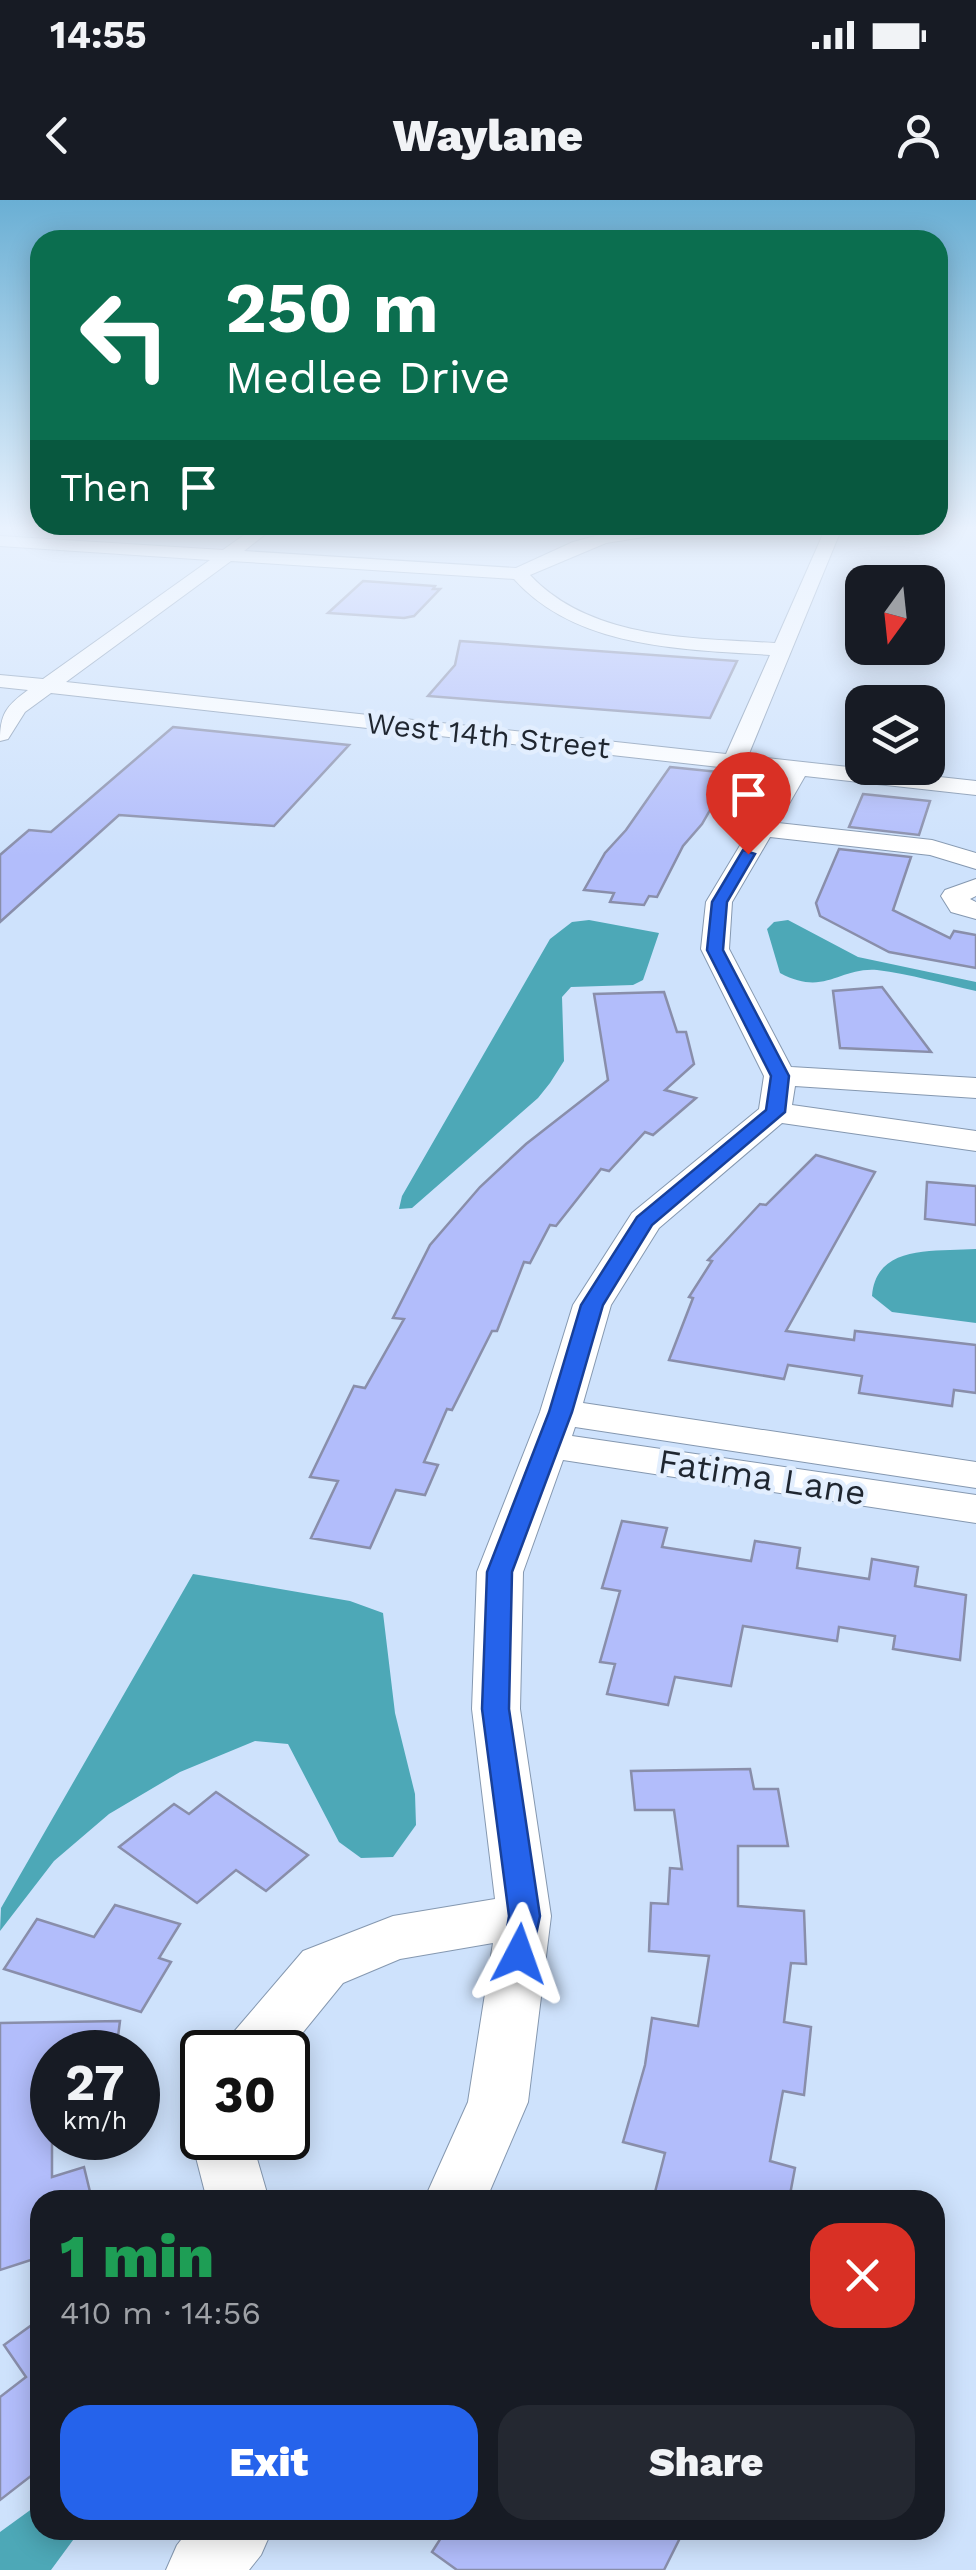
<!DOCTYPE html>
<meta charset="utf-8">
<style>
body{margin:0;font-family:"Work Sans",sans-serif;background:#242831;color:#f1f3f6;height:100vh;display:flex;flex-direction:column;font-size:38px;white-space:nowrap}
*{box-sizing:border-box;margin:0}
p{font-size:32px;color:#9ea1a6}
.icon{flex:none;width:55px;height:55px;fill:none;stroke:currentColor;stroke-width:2;stroke-linecap:round;stroke-linejoin:round}
.map{position:relative;flex:1;overflow:hidden}
.sheet{position:absolute;left:30px;top:1990px;width:915px;height:350px;display:flex;flex-direction:column;background:#171b24;border-radius:30px;box-shadow:0 5px 25px #0003}
.sheet>*{flex:none}
.banner{position:absolute;left:30px;top:30px;width:918px;height:305px;border-radius:30px;box-shadow:0 5px 25px #0003;background:#0b6e4f;color:#fff;overflow:hidden}
.needle{width:65px;rotate:195deg}
.fabs{position:absolute;left:845px;top:365px;display:grid;gap:20px}
.fabs a{display:grid;place-items:center;width:100px;height:100px;border-radius:20px;background:#171b24;box-shadow:0 5px 25px #0003;font-size:50px}
.speed{position:absolute;left:30px;top:1830px;display:flex;gap:20px;font-size:50px;font-weight:700;text-align:center}
.speed>*{display:grid;place-content:center;width:130px;height:130px;border-radius:50%;background:#171b24;box-shadow:0 5px 25px #0003;line-height:1}
.speed small{font-size:25px;font-weight:400}
.speed .limit{border:5px solid #111;border-radius:15px;background:#fff;color:#111}
.pin{position:absolute;display:grid;place-items:center;width:85px;height:85px;color:#fff;margin:-102px -42px;border-radius:50% 50% 50% 0;rotate:-45deg;box-shadow:0 0 10px #0007}
.pin .icon{rotate:45deg}
.me{position:absolute;width:110px;margin:-55px;rotate:4deg;stroke-linejoin:round;filter:drop-shadow(0 0 8px #0008)}
.turn{display:flex;align-items:center;gap:35px;height:210px;padding:0 30px;font-size:45px}
.turn .icon{width:130px;height:130px;stroke-width:2.5}
.turn b{display:block;font-size:70px;line-height:85px}
.then{display:flex;align-items:center;height:95px;padding:0 30px;background:#0003;gap:20px;font-size:38px}
.round{display:grid;place-items:center;flex:none;width:105px;height:105px;border-radius:30px;background:#242831}
.overview{display:flex;align-items:center;justify-content:space-between;height:170px;padding:0 30px}
h1{font-size:60px;font-weight:800;line-height:75px;color:#1e9e55}
.primary-button{display:flex;gap:20px;margin-top:auto;padding:20px 30px}
.primary-button a{flex:1;height:115px;border-radius:30px;background:#2563eb;color:#fff;font-size:40px;font-weight:800;line-height:115px;text-align:center}
.primary-button a+a{background:#242831;color:#f1f3f6}
.status{display:flex;justify-content:space-between;align-items:center;height:70px;padding:0 50px;background:#171b24;direction:ltr}
.status svg{height:28px;fill:currentColor}
header{display:flex;justify-content:space-between;align-items:center;height:130px;padding:0 30px;background:#171b24;font-size:45px;font-weight:800}
.map>svg:first-child{display:block}
</style>
<div class="status"><b>14:55</b><svg viewBox="0 0 49 12"><path d="M0 12V9h3v3zM5 12V6h3v6zM10 12V3h3v9zM15 12V0h3v12zM26 1h20v11H26zM47 4h2v5h-2z"/></svg></div>
<header><svg class="icon" aria-label="back" viewBox="0 0 24 24"><path d="M15 5l-7 7 7 7"/></svg>Waylane<svg class="icon" aria-label="person" viewBox="0 0 24 24"><circle cx="12" cy="8" r="4"/><path d="M4 21q1-7 8-7t8 7"/></svg></header>
<div class="map">
<svg width="976" height="2370" viewBox="0 0 976 2370">
<rect width="100%" height="100%" fill="#cee2fc"/>
<g fill="#4da8b7">
<polygon points="589,720 659,733 643,780 633,785 571,787 562,797 564,861 550,883 538,898 412,1008 399,1009 402,996 550,739 572,722"/>
<path d="M788,720L858,757L976,782V791C944,784 910,774 877,770C839,767 825,797 780,773L767,729L774,722Z"/>
<path d="M976,1049V1123L892,1112L872,1096C876,1043 936,1052 976,1049Z"/>
<polygon points="193,1374 350,1401 383,1413 395,1513 415,1594 416,1625 393,1657 361,1658 339,1642 288,1544 255,1541 180,1572 109,1614 54,1661 0,1731 1,1708"/>
<polygon points="40,2303 40,2330 79,2330 76,2336 51,2370 0,2370 0,2332"/>
</g>
<g fill="#b2bdfb" stroke="#898eaa" stroke-width="2.5">
<polygon points="363,381 435,386 433,389 440,389 414,416 404,418 328,413"/>
<polygon points="460,441 737,461 710,518 428,496 455,465"/>
<polygon points="173,527 349,545 274,626 119,615 0,722 0,655 29,630 51,632"/>
<polygon points="670,567 719,572 713,581 726,582 702,624 683,646 657,697 649,696 644,705 610,702 614,693 584,690 605,653 626,630"/>
<polygon points="863,594 930,601 919,635 849,627"/>
<polygon points="839,649 911,657 893,710 950,738 954,731 976,735 976,768 889,752 820,716 816,703"/>
<polygon points="882,787 931,852 840,848 833,791"/>
<polygon points="664,792 677,832 686,832 694,864 665,890 696,898 653,935 645,932 609,971 601,969 556,1026 550,1025 530,1063 524,1062 497,1131 492,1131 452,1210 447,1209 424,1262 438,1265 425,1295 396,1290 370,1348 311,1338 338,1281 310,1277 354,1186 365,1188 404,1119 393,1118 430,1045 480,987 526,944 608,880 594,794"/>
<polygon points="816,955 875,972 786,1131 854,1140 855,1131 976,1145 976,1193 954,1190 952,1206 859,1193 862,1176 788,1165 784,1179 669,1160 693,1098 689,1097 712,1061 708,1060 760,1004 766,1005"/>
<polygon points="927,982 976,986 976,1025 925,1019"/>
<polygon points="622,1321 667,1328 662,1347 751,1361 755,1341 800,1348 797,1368 869,1379 872,1359 918,1367 915,1386 966,1395 960,1460 893,1449 895,1436 839,1427 837,1441 743,1426 731,1486 675,1477 668,1505 607,1494 615,1464 600,1462 620,1391 602,1388"/>
<polygon points="750,1569 754,1589 778,1589 788,1646 738,1646 738,1706 804,1711 806,1764 791,1763 784,1822 811,1827 804,1895 783,1891 770,1961 795,1968 789,2000 653,2000 665,1953 623,1942 645,1865 652,1818 698,1826 709,1756 649,1751 651,1703 668,1704 670,1668 682,1669 674,1610 635,1610 631,1571"/>
<polygon points="216,1592 308,1655 266,1691 236,1670 197,1703 119,1647 174,1604 189,1614"/>
<polygon points="115,1705 180,1724 159,1758 171,1762 141,1812 4,1769 37,1719 94,1737"/>
<polygon points="120,1821 116,1852 52,1852 52,1977 84,1967 92,2000 40,2000 40,2057 0,2070 0,1823"/>
<polygon points="40,2119 40,2269 0,2300 0,2197 26,2177 4,2145"/>
<polygon points="446,2330 684,2330 664,2370 457,2370 432,2352"/>
</g>
<g fill="none" stroke-linecap="round" stroke-linejoin="round">
<defs>
<g id="minor">
<path d="M258,325H277L244,351L516,368L573,342L621,329L695,325L687,330L606,343L530,375C591,440 692,438 775,443L827,325H843L748,556L976,581V595L805,576L778,623L932,640L976,653V669L930,655L770,637L732,702L729,749L791,867L976,878V898L795,886L792,905L976,931V951L782,923L659,1028L611,1105L583,1203L976,1262V1288L575,1227L572,1236L976,1295V1323L563,1260L523,1372L520,1509L551,1716L528,1902L486,2000H424L468,1902L493,1743L400,1759L343,1783L287,1852H224L232,1834L303,1751L393,1716L495,1699L472,1509L477,1372L540,1212L573,1105L632,1013L759,909L764,876L701,749L706,702L783,574L51,493L25,512L8,539L0,541C0,514 6,506 28,490L0,487V475L43,479L210,360L0,346V336L223,350ZM231,361L514,379C577,449 682,449 770,455L726,554L66,482Z"/>
<polygon points="976,679 976,696 970,699 976,702 976,719 951,712 941,696 945,690"/>
<polygon points="202,1918 202,1938 251,1938 269,2000 207,2000 191,1938"/>
<polygon points="189,2330 272,2330 261,2355 249,2370 166,2370 177,2345"/>
</g>
</defs>
<use href="#minor" stroke="#8598b0" stroke-width="2"/>
<use href="#minor" fill="#fff" fill-rule="evenodd"/>
</g>
<linearGradient id="sky" x2="0" y2="1"><stop stop-color="#6aafd4"/><stop offset="0.5" stop-color="#e9f2fe"/><stop offset="1" stop-color="#e9f2fe" stop-opacity="0"/></linearGradient>
<rect width="976" height="656" fill="url(#sky)"/>
<polygon fill="#2563eb" stroke="#184099" stroke-width="2.5" points="743,650 755,654 727,702 723,750 789,876 785,912 652,1025 603,1105 572,1212 512,1372 509,1509 540,1716 530,1763 519,1766 508,1763 503,1754 509,1716 482,1509 487,1372 549,1212 581,1105 637,1017 766,910 771,876 707,750 712,702"/>
<g text-anchor="middle" dominant-baseline="central" stroke-width="9" stroke-linejoin="round" paint-order="stroke">
<g font-size="30" fill="#1f2630" stroke="#e2eefe">
<text transform="translate(488 535) rotate(6)">West 14th Street</text>
</g>
<g font-size="35" fill="#1f2630" stroke="#e2eefe">
<text transform="translate(762 1277) rotate(9)">Fatima Lane</text>
</g>
</g>
</svg>
<div class="fabs">
<a><svg class="needle" viewBox="-14 -14 28 28"><path d="M0-13l5 13h-10z" fill="#e53935"/><path d="M0 13l5-13h-10z" fill="#9ea1a6"/></svg></a>
<a><svg class="icon" aria-label="layers" viewBox="0 0 24 24"><path d="M12 4l9 5-9 5-9-5zM3 14l9 5 9-5"/></svg></a>
</div>
<div class="speed"><div>27<small>km/h</small></div><div class="limit">30</div></div>
<div class="pin" style="left:748px;top:654px;background:#d93025"><svg class="icon" aria-label="arrive" viewBox="0 0 24 24"><path d="M6 21V4h12l-3 4 3 4H6"/></svg></div>
<svg class="me" style="left:519px;top:1754px" viewBox="-20 -20 40 40"><path d="M0-17L14 15 0 8-14 15z" fill="#2563eb" stroke="#fff" stroke-width="4"/></svg>
<div class="banner">
<div class="turn"><svg class="icon" aria-label="left" viewBox="0 0 24 24"><path d="M17 20v-9H6M10 6l-5 5 5 5"/></svg><div><b>250 m</b>Medlee Drive</div></div>
<div class="then">Then<svg class="icon" aria-label="arrive" viewBox="0 0 24 24"><path d="M6 21V4h12l-3 4 3 4H6"/></svg></div>
</div>
<section class="sheet">
<div class="overview"><div><h1>1 min</h1><p>410 m · 14:56</p></div><a class="round" style="background:#d93025;color:#fff"><svg class="icon" aria-label="close" viewBox="0 0 24 24"><path d="M6 6l12 12M18 6L6 18"/></svg></a></div>
<div class="primary-button"><a>Exit</a><a>Share</a></div>
</section>
</div>
